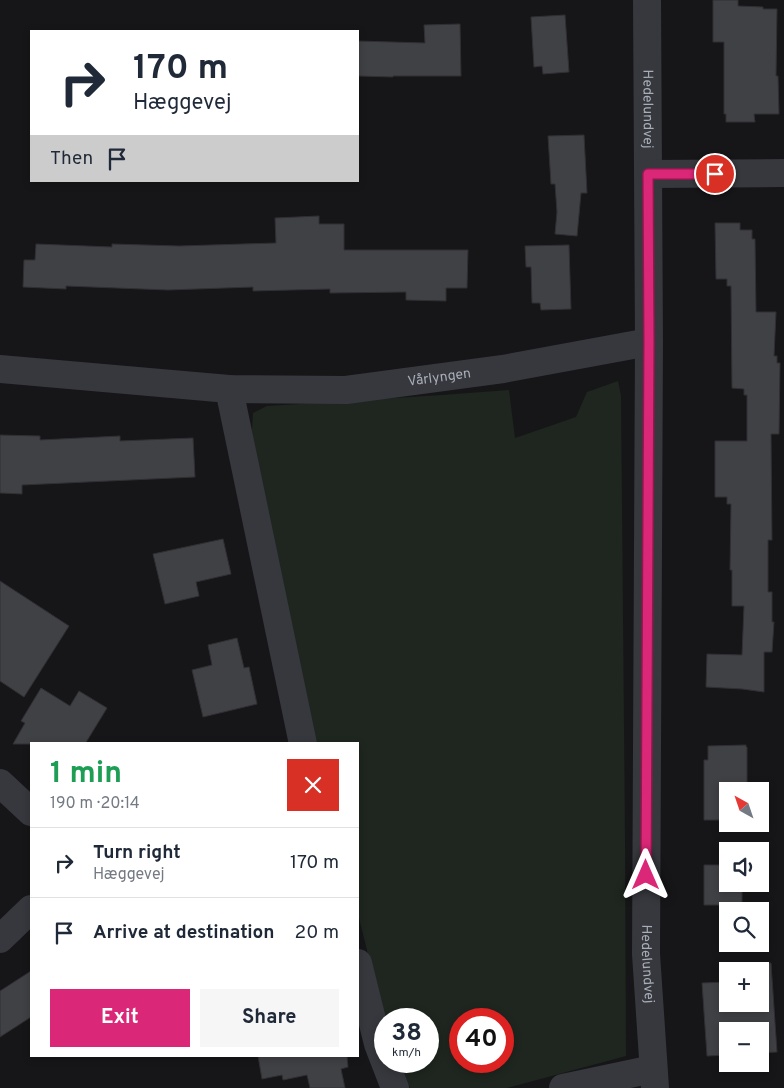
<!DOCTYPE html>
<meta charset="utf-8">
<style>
body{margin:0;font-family:Overpass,sans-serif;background:#f6f6f7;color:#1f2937;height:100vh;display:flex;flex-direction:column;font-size:19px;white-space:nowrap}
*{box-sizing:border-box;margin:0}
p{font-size:16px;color:#747a83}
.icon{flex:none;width:28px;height:28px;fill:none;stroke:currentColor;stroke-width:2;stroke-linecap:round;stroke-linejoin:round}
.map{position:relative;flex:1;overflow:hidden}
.panel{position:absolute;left:30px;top:742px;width:329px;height:315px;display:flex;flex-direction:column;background:#fff;border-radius:0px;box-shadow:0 2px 8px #0003}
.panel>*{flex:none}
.banner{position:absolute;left:30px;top:30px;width:329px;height:152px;border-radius:0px;box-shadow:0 2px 8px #0003;background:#fff;color:#1f2937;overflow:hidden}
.needle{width:32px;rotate:320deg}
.buttons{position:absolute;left:719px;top:782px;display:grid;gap:10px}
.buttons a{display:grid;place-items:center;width:50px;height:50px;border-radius:0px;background:#fff;box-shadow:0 2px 8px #0003;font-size:25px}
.speed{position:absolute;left:374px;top:1008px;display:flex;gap:10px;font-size:25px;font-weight:700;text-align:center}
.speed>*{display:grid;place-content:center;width:65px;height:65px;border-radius:50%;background:#fff;box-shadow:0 2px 8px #0003;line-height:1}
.speed small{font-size:12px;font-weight:400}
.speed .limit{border:8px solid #d22;background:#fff;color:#111}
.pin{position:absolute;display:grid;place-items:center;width:42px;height:42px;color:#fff;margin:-21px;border:2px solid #fff;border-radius:50%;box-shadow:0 1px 5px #0007}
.me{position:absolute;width:55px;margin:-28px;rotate:0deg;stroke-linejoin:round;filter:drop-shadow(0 0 4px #0008)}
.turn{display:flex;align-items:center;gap:18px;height:105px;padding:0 20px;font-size:22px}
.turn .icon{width:65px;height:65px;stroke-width:2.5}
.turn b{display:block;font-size:35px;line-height:42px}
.then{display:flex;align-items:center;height:48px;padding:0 20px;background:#0003;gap:10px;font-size:19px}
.round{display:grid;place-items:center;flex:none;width:52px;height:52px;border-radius:0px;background:#f6f6f7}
.summary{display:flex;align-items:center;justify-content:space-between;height:85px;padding:0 20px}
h1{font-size:30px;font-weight:700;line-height:38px;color:#1e9e55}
.action{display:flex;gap:10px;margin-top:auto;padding:10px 20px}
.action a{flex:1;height:58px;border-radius:0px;background:#db2777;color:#fff;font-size:20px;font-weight:700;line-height:58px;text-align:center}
.action a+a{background:#f6f6f7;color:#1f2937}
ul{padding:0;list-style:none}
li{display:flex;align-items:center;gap:15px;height:70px;padding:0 20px;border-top:1px solid #e0e1e3}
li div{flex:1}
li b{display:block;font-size:19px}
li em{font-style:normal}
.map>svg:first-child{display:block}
</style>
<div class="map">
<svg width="784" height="1088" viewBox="0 0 784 1088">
<rect width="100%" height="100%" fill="#161618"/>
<path fill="#1e261f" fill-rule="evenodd" d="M618,381L621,396L625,837L626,1056L507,1088H410L399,1061H428V1019H385V1023L358,914V744H315L253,440L252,429L253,413L267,406L442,395L509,390L515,438L576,417L587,392ZM460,1019H502V1061H460Z"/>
<g fill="#404145" stroke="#303034">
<polygon points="713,0 738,0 738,6 763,7 763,9 777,9 776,76 778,76 779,114 754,114 755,122 726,122 726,114 724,114 724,42 713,42"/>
<polygon points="565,15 569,72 543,74 542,66 534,67 531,17"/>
<polygon points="460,24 461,76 393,76 393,77 358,76 358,41 425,43 424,25"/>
<polygon points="584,135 587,193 581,193 577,236 555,234 557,212 555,184 551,184 548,136"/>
<polygon points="319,216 319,224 344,224 344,250 468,250 467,288 446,288 446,301 406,300 406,292 330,293 330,289 253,291 253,287 168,290 66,286 66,289 23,287 24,260 35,260 36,244 112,247 112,244 179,246 276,243 275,218"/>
<polygon points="715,223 740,223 740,230 752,230 752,239 755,239 756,312 776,312 774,356 777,356 777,363 780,363 779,434 771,434 772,540 768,540 768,592 772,592 772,622 774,622 772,652 764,652 764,692 742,689 706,687 707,654 742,655 744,606 732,606 732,570 730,570 731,504 727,504 727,497 715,497 715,441 747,441 747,395 744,395 744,389 732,388 731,286 727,286 727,279 716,279"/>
<polygon points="569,245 571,309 541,310 540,303 532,303 531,267 526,267 525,246"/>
<polygon points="0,435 40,436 40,440 120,436 120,441 193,438 195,477 22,485 22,494 0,493"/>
<polygon points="223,539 231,574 196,582 199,596 165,604 153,554"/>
<polygon points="0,581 69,626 24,697 0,681"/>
<polygon points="237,638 244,668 249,667 257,704 203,717 192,670 212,665 208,645"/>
<polygon points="41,688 70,706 79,691 107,708 85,744 13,744 25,723 21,721"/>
<polygon points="746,745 746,747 747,747 747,791 728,791 728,820 704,820 704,760 708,760 708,746"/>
<polygon points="704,865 728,865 728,884 742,884 742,905 704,905"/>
<polygon points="771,963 777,1052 760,1053 760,1031 728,1031 728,1055 707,1056 702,983 728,982 728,1004 760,1004 760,971 738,971 738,964"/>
<polygon points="31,971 31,1017 0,1037 0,991"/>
<polygon points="258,1056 347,1056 348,1067 341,1069 345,1088 310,1088 307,1075 283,1080 282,1075 262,1079"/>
</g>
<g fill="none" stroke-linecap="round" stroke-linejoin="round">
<g stroke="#37383d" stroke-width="28">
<path id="s1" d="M647,0L649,342L646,954L655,1088"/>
<polyline points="648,174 784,173"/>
<path id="s2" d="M0,369L229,389L346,390L503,369L649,342"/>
<polyline points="229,389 303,744"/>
<polyline points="0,783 31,812"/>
<polyline points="0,939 31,909"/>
<polyline points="358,963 378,1044 395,1088"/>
<polyline points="563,1088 653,1069"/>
</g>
</g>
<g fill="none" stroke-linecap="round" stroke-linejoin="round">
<defs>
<polyline id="route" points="646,875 649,342 648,174 715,174"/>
</defs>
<use href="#route" stroke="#8e194d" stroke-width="12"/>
<use href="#route" stroke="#db2777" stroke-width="9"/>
</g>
<g text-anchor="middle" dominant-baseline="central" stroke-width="5" stroke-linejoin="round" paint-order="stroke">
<g font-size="14" fill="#a8adb8" stroke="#111113">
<text stroke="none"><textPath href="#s1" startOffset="109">Hedelundvej</textPath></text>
<text stroke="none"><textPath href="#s2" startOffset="441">Vårlyngen</textPath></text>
<text stroke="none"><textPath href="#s1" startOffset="964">Hedelundvej</textPath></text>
</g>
</g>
</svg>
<div class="buttons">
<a><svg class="needle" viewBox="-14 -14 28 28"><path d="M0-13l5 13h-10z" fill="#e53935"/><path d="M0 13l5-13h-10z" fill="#747a83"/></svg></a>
<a><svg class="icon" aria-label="sound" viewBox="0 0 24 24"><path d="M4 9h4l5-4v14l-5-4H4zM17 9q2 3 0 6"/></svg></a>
<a><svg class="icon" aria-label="search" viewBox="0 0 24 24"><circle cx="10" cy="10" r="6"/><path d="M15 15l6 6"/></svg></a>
<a>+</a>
<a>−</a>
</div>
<div class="speed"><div>38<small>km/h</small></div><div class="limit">40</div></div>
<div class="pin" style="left:715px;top:174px;background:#d93025"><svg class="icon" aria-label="arrive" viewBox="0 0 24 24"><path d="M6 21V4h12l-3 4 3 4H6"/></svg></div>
<svg class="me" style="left:646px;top:875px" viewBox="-20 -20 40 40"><path d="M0-17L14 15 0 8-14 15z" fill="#db2777" stroke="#fff" stroke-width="4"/></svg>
<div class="banner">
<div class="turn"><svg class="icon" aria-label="right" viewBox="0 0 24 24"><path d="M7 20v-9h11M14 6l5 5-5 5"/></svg><div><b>170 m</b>Hæggevej</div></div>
<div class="then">Then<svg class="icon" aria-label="arrive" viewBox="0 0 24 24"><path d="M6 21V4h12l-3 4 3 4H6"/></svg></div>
</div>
<section class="panel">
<div class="summary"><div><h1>1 min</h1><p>190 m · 20:14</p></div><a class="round" style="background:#d93025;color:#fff"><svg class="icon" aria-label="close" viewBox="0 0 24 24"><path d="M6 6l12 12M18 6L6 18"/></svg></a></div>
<ul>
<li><svg class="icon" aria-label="right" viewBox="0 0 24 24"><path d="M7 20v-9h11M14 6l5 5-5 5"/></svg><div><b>Turn right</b><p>Hæggevej</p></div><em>170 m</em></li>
<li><svg class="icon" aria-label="arrive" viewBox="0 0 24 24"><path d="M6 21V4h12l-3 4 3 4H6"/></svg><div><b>Arrive at destination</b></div><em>20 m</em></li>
</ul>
<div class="action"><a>Exit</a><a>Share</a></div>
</section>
</div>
